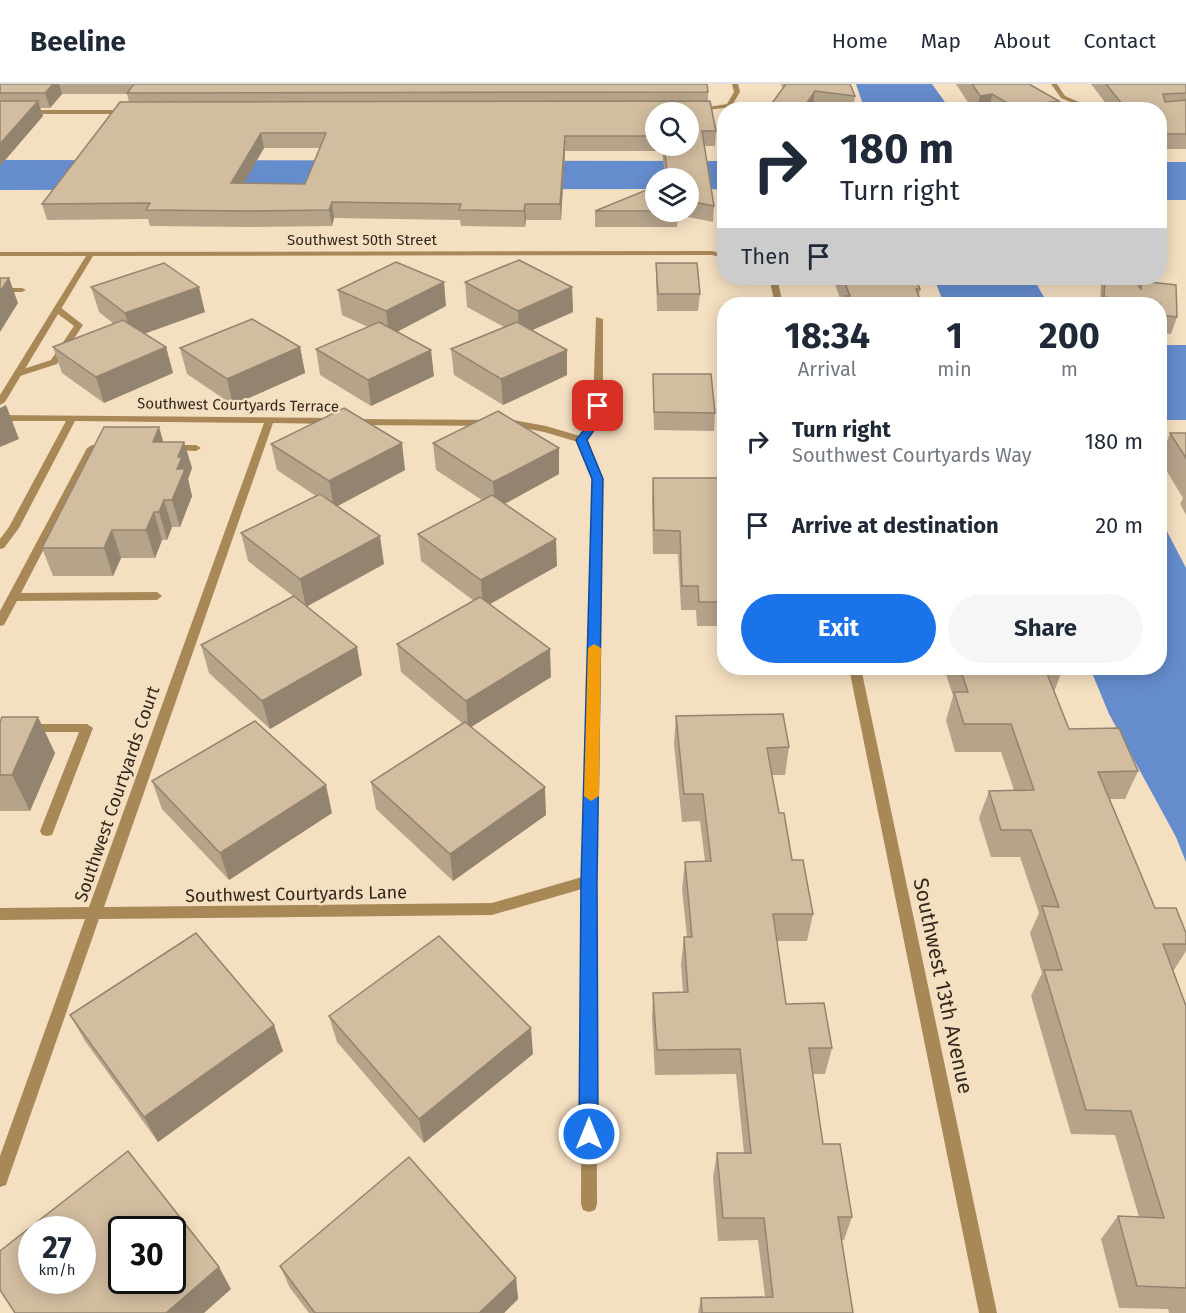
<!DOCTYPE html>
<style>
body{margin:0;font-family:"Fira Sans",sans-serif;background:#f6f6f7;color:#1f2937;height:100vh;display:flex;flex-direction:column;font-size:22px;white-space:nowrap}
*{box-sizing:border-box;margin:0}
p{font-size:20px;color:#747a83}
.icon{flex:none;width:33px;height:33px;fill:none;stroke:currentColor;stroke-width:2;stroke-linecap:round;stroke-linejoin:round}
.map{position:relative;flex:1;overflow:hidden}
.side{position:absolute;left:717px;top:213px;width:450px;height:378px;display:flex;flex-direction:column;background:#fff;border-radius:24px;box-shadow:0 3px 15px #0003}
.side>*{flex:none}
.banner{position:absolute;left:717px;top:18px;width:450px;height:183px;border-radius:24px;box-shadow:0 3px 15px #0003;background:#fff;color:#1f2937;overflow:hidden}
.tools{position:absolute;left:645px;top:18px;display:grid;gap:12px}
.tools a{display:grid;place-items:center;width:54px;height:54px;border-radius:50%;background:#fff;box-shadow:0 3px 15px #0003;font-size:30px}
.speed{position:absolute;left:18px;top:1132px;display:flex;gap:12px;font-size:30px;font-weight:700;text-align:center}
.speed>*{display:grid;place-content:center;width:78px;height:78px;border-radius:50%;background:#fff;box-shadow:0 3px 15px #0003;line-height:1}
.speed small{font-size:15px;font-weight:400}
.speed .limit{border:3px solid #111;border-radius:9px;background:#fff;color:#111}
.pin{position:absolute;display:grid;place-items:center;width:51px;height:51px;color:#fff;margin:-26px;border-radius:12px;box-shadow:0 3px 9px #0006}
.me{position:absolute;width:66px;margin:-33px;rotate:0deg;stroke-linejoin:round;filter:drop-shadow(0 0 4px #0008)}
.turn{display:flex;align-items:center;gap:21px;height:126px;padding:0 24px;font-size:27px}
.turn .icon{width:78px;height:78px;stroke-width:2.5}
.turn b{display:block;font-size:42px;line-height:51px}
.then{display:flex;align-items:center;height:57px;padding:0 24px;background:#0003;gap:12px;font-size:22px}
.eta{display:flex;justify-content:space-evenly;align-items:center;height:102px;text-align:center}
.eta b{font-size:36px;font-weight:700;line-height:42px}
.primary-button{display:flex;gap:12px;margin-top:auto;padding:12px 24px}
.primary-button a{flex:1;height:69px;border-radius:36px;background:#1a73e8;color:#fff;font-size:24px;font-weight:700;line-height:69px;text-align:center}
.primary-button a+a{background:#f6f6f7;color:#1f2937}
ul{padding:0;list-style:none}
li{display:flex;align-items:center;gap:18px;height:84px;padding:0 24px}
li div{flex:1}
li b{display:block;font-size:22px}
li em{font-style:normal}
header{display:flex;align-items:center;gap:36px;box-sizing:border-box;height:84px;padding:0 30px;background:#fff;border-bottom:2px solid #e0e1e3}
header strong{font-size:28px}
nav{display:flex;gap:33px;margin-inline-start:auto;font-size:21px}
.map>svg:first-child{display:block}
</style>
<header>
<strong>Beeline</strong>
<nav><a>Home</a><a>Map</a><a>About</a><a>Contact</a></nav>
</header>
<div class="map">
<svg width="1186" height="1229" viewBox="0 0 1186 1229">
<rect width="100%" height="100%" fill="#f5dfc1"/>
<g fill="#658ccd">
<polygon points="856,0 932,0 950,25 861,25 863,21"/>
<polygon points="0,76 724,77 724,106 710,105 688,94 656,94 655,105 0,106"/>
<rect x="1160" y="78" width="26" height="38"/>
<polygon points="934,194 1033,194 1048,220 944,220"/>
<rect x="1160" y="261" width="26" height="75"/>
<polygon points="1160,434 1186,484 1186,778 1176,753 1109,630 1090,584 1160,584"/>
</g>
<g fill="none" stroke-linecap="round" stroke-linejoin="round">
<polygon fill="#a98858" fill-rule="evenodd" points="54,223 60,223 83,241 57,280 20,292 14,292 14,288 51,276 74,242 54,227"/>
<g fill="#a98858" fill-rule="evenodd">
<polygon points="732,0 738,0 740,8 731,23 693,28 695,25 727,20 734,8"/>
<polygon points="1051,0 1057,0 1065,12 1098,26 1088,26 1061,14"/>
<polygon points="0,26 129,26 132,28 129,30 0,30"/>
<polygon points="712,167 724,170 724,174 712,171 93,172 5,318 0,321 0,311 86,172 0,172 0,168"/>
<polygon points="769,194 777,194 783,220 775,220"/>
<polygon points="0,204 22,204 26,206 22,208 0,208"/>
<polygon points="596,233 603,235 603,322 600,338 587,356 603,395 596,797 597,1120 595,1126 589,1128 583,1126 581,1120 582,805 492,831 99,835 8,1095 6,1101 0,1103 0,1072 85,835 0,836 0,824 89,823 264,339 75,337 19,444 4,464 0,465 0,455 9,443 66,337 0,337 0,331 334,334 339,337 334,340 273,339 104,823 492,819 582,793 593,395 578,358 544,348 513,342 351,341 346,338 351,335 513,336 546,342 580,352 590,338 593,322"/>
<polygon points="92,361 110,361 115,364 110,367 95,367 21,509 157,508 162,512 157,516 17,517 4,541 0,542 0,527 87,364"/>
<polygon points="172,361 196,361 201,364 196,367 169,366 169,362"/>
<polygon points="849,584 861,584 997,1229 979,1229"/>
<polygon points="0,640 87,640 93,644 52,751 47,752 42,751 40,747 79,648 0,648"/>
</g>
</g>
<g fill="#b5a38a" fill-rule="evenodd">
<path d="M0,0H707L708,8V17L716,47L715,62H704L714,122L713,138L678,131L677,143H595V127L688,128V94H665L662,67H565L561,136H526L525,143L461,142L460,136L334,134L332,142L250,143L150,142L148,135L47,136L42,120L129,18L127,10H62L50,24H40L43,32L0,82ZM656,28L688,62H656ZM264,64H320L305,100L243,99Z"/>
<polygon points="781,0 850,0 855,12 853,26 813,21 783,5"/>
<polygon points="956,0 1029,0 1056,26 973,26"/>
<polygon points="1091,0 1186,0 1186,65 1160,65 1160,26 1111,26"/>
<polygon points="656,179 700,210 698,227 657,227 656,195"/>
<polygon points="833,194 915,194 920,205 919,211 922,220 842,220"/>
<polygon points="1059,194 1133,194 1140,202 1142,197 1177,233 1171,250 1160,249 1160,220 1100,220 1101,200 1063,200"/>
<polygon points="465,198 572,203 573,228 532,246 567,266 567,291 503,321 454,291 451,265 504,243 467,223"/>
<polygon points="91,203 205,228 144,250 166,263 173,289 104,319 62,289 53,263 114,240 99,228"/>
<polygon points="338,206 446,222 397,248 434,292 371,322 320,291 316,265 368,243 342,231"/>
<polygon points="300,263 305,289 233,321 187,290 180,264"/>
<polygon points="653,290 715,329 714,347 654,346 653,307"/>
<polygon points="1170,349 1186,349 1186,431 1180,420 1183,414 1160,376"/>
<polygon points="164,358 184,358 192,384 188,395 192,412 180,443 172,443 167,456 162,456 155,474 121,474 113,492 53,492 42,464"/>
<polygon points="433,359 559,364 559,390 505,420 557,482 490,520 551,593 471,643 546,731 453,797 376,725 371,698 462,639 401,588 397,560 474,517 421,477 418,450 482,416 436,386"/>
<polygon points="271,360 405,386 337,422 384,480 307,522 362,591 270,645 209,589 201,561 293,512 248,477 241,449 316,412 277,386"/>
<polygon points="653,394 724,394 724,542 697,542 696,526 681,526 678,470 653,470 652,417"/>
<polygon points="944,584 1060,584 1062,587 1054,608 1069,645 1138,687 1125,715 1110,715 1155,824 1186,849 1186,867 1174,886 1173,886 1186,922 1186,1229 1169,1229 1168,1225 1119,1224 1101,1155 1118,1132 1139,1133 1115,1051 1071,1050 1031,912 1042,889 1030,849 1039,829 1020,773 991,773 979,734 989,707 1014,706 1001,668 955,668 946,636 953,612"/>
<polygon points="676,632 789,663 785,691 772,691 779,729 792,776 813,830 807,857 777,857 786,920 832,964 825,990 812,990 823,1060 852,1133 844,1156 841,1156 853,1229 698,1229 701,1214 765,1213 758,1156 718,1157 713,1093 717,1069 744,1069 736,990 655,991 652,935 653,909 683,908 681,880 684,853 687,853 682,805 685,778 705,777 700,737 682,738 674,660"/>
<polygon points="0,638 55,669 30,727 0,727"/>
<polygon points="152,697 332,729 229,796 162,725"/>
<polygon points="70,931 283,967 158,1058 85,957"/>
<polygon points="329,932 533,970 424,1059 337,958"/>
<polygon points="280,1182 516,1194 518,1215 504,1229 309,1229 290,1204"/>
</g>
<g fill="#938470">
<polygon points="53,0 59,0 62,10 50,24 45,9"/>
<polygon points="815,7 813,21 810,26 802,26"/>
<polygon points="992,10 989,26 977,26 980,12"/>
<polygon points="38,17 43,32 0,82 0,60"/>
<polygon points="1059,17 1056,26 1014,26 1014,23"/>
<polygon points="261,49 264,64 235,115 231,99"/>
<polygon points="565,52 565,67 561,136 560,120"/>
<polygon points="332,118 334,134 332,142 329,126"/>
<polygon points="525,120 526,136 525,143 524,127"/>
<polygon points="9,194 18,219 0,248 0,208"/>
<polygon points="444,198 446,222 389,252 386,227"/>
<polygon points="199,203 205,228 132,254 125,229"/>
<polygon points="572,203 573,228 519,252 518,227"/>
<polygon points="166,263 173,289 104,319 96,293"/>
<polygon points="300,263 305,289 233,321 227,295"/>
<polygon points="431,266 434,292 371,322 368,296"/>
<polygon points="567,266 567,291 503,321 501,295"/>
<polygon points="6,321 19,355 0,363 0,324"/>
<polygon points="159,343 167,370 153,358"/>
<polygon points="184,358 192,384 188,395 192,412 180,443 172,416 178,373"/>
<polygon points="402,359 405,386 334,424 329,397"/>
<polygon points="559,364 559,390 495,425 493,398"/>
<polygon points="164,416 172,443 167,456 159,428"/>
<polygon points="154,428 162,456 155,474 146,446"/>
<polygon points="112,446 121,474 113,492 104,464"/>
<polygon points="380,452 384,480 306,523 300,495"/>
<polygon points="556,455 557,482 483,524 481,496"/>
<polygon points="357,563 362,591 270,645 262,617"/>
<polygon points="550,565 551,593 468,645 466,617"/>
<polygon points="38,633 55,669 30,727 12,691"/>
<polygon points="326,701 332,729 229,796 220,769"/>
<polygon points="545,703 546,731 453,797 450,770"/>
<polygon points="274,941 283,967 158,1058 144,1033"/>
<polygon points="531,944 533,970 424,1059 419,1035"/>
<polygon points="219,1183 231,1205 204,1229 166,1229"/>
<polygon points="516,1194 518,1215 504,1229 479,1229"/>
</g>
<g fill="#d2bda0" stroke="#938470" stroke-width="1.5" fill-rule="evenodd">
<polygon points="0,0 53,0 45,9 0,9"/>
<polygon points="134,0 707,0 708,8 127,9"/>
<polygon points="786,0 850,0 855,12 815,7 802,26 767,26"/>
<polygon points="972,0 1029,0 1059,17 1014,23 992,10 980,12"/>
<polygon points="1106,0 1186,0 1186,9 1163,10 1165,18 1186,16 1186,50 1160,50 1160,26 1127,26"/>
<polygon points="0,17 38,17 0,60"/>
<path d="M710,17L716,47H702L714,122L688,117V94H668L664,62H688V28H656V52H565L560,120H525L524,127L459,126L461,120L332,118L329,126L247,127L146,126L150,119L42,120L120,18ZM261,49H326L305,100L231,99Z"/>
<polygon points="656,102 656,127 595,127"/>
<polygon points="519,176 572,203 518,227 465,198"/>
<polygon points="396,178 444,198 386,227 338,206"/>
<polygon points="164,179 199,203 125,229 91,203"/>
<polygon points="656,179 697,179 700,210 658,210"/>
<polygon points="0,194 9,194 0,208"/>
<polygon points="843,194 915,194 920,205 916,205 922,220 848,220 846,212 850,212"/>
<polygon points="1105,194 1133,194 1141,205 1142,197 1176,201 1177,233 1160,231 1160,220 1141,220 1141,218 1104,213"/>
<polygon points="252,235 300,263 227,295 180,264"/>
<polygon points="123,236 166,263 96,293 53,263"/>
<polygon points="379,238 431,266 368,296 316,265"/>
<polygon points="517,238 567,266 501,295 451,265"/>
<polygon points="653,290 711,290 715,329 654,328"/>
<polygon points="344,324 402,359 329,397 271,360"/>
<polygon points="498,327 559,364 493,398 433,359"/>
<polygon points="104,343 159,343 153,358 184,358 178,373 182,373 177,385 185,385 172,416 164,416 159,428 154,428 146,446 112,446 104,464 42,464"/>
<polygon points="1170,349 1186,349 1186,374"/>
<polygon points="653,394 724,394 724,518 699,518 698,502 682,502 680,447 654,446"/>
<polygon points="320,410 380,452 300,495 241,449"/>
<polygon points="492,411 556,455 481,496 418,450"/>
<polygon points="294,512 357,563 262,617 201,561"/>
<polygon points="480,513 550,565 466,617 397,560"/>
<polygon points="960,584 1060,584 1062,587 1046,587 1069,645 1119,644 1138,687 1098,688 1155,824 1176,824 1186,849 1186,860 1163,860 1186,922 1186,1204 1137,1202 1118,1132 1164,1134 1131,1027 1086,1026 1044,886 1062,886 1042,822 1059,823 1031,746 1001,746 989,707 1034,706 1011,640 964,640 954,608 968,608"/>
<polygon points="783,630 789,663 767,664 779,729 784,729 792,776 803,776 813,830 773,830 786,920 824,919 832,964 809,964 823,1060 840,1060 852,1133 838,1133 853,1229 702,1229 701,1214 773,1213 764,1134 723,1134 717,1069 751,1069 740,965 657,966 653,909 688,908 684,853 692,853 685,778 711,777 703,710 684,710 676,632"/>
<polygon points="2,633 38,633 12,691 0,691 0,638"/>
<polygon points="255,637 326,701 220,769 152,697"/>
<polygon points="465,638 545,703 450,770 371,698"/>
<polygon points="196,849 274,941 144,1033 70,931"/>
<polygon points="439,852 531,944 419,1035 329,932"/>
<path d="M128,1067L219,1183L166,1229H15L0,1206V1167ZM32,1146H82V1197H32ZM122,1146H172V1197H122Z"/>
<polygon points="409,1073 516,1194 479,1229 315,1229 280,1182"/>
</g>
<polygon fill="#1a73e8" stroke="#114b97" stroke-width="1.5" points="598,319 603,322 600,338 587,356 603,395 597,797 598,1050 595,1057 589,1059 582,1057 579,1050 581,797 592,395 576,356 590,338 592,322"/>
<polygon fill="#f59e0b" points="594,560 601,564 599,712 591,717 584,712 588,564"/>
<g text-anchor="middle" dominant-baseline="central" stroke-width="4.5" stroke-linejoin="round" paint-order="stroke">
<g font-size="15" fill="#32291e" stroke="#f5dfc1">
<text x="362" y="156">Southwest 50th Street</text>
<text transform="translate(238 321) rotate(1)">Southwest Courtyards Terrace</text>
</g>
<g font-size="18" fill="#32291e" stroke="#f5dfc1">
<text transform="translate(117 710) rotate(-71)">Southwest Courtyards Court</text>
<text transform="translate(296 810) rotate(-1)">Southwest Courtyards Lane</text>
</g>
<g font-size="21" fill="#32291e" stroke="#f5dfc1">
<text transform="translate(943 902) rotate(78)">Southwest 13th Avenue</text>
</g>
</g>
</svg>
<div class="tools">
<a><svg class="icon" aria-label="search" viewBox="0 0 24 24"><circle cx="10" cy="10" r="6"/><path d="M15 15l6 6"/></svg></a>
<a><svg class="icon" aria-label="layers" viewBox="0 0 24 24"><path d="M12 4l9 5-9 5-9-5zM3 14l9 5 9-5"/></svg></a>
</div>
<div class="speed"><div>27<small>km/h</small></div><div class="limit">30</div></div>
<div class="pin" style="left:598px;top:322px;background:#d93025"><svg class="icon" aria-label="arrive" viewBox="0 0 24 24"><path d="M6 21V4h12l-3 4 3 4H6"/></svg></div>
<svg class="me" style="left:589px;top:1050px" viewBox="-20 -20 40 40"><circle r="17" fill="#1a73e8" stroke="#fff" stroke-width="3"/><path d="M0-11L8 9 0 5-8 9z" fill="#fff"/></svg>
<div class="banner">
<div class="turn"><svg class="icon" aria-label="right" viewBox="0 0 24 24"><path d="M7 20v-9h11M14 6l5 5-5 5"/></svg><div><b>180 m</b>Turn right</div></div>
<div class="then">Then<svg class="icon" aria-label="arrive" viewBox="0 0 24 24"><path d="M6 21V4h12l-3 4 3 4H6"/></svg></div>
</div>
<section class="side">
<div class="eta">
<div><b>18:34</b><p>Arrival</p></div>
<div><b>1</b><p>min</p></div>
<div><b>200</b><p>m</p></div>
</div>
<ul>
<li><svg class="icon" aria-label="right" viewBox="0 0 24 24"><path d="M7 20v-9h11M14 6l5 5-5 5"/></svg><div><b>Turn right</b><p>Southwest Courtyards Way</p></div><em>180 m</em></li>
<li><svg class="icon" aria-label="arrive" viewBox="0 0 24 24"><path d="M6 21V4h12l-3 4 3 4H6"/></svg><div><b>Arrive at destination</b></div><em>20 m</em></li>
</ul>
<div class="primary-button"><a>Exit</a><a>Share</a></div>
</section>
</div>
